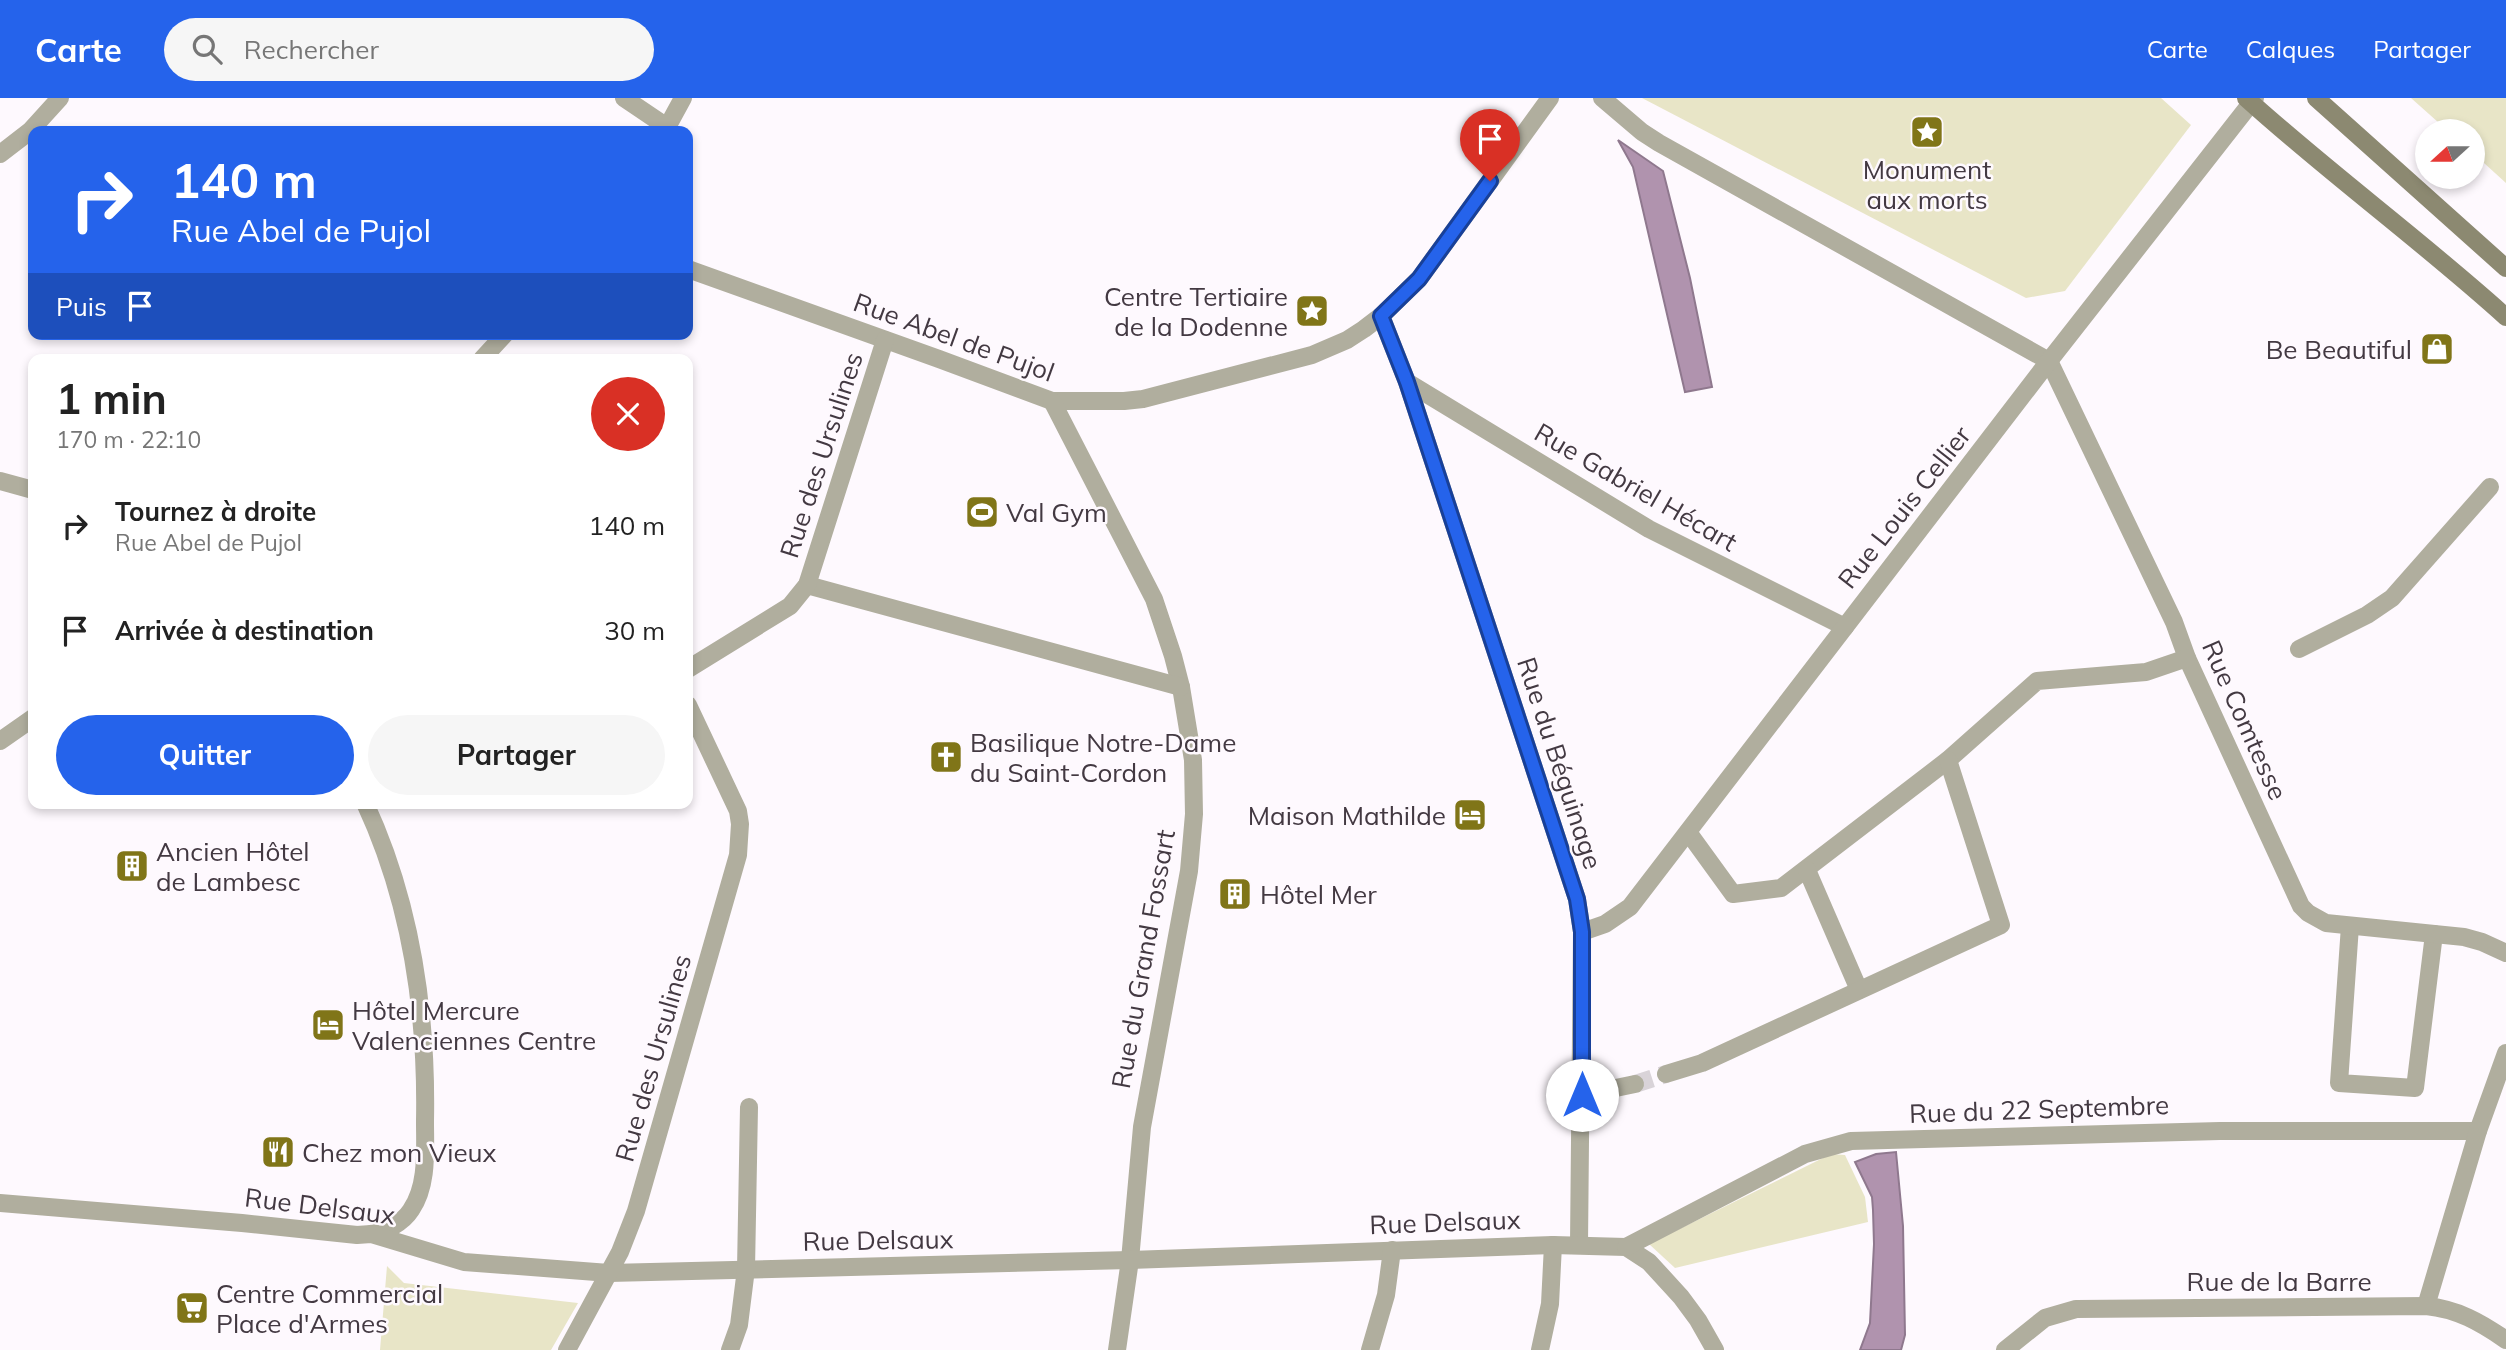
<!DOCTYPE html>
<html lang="fr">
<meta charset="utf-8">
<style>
body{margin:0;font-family:Mulish,sans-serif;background:#f6f6f6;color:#222;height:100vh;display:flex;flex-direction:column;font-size:26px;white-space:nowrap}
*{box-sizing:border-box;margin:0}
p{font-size:23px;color:#767676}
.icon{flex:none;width:38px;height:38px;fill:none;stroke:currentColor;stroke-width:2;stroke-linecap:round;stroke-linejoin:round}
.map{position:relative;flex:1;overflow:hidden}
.panel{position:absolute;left:28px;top:256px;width:665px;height:455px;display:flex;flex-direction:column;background:#fff;border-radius:14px;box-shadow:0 4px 10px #0003}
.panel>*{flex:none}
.guide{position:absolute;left:28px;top:28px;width:665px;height:214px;border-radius:14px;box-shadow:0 4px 10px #0003;background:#2563eb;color:#fff;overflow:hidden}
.needle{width:46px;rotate:249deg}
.buttons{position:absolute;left:2415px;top:21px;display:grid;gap:14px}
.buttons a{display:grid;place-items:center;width:70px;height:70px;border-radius:50%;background:#fff;box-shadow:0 4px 10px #0003;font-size:35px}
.pin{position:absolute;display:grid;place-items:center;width:60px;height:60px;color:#fff;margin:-72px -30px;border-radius:50% 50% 50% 0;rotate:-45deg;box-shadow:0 0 7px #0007}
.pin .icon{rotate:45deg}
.me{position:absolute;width:77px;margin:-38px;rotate:0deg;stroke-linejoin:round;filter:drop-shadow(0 0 5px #0008)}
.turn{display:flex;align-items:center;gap:24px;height:147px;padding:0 28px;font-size:32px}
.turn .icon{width:91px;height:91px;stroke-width:2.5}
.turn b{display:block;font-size:49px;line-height:60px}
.then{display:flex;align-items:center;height:66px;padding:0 28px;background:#0003;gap:14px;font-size:26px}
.round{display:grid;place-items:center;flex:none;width:74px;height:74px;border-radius:37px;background:#f6f6f6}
.headline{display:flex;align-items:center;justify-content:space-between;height:119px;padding:0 28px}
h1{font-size:42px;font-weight:700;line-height:52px}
.action{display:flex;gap:14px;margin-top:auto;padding:14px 28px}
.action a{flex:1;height:80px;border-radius:42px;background:#2563eb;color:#fff;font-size:28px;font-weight:700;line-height:80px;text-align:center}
.action a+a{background:#f6f6f6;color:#222}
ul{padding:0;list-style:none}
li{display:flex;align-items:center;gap:21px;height:105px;padding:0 28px}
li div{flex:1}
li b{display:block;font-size:26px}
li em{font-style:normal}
header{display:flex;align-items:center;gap:42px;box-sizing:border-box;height:98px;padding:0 35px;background:#2563eb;color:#fff}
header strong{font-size:33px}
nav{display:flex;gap:38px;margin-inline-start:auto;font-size:24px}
.search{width:490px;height:63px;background:#f6f6f6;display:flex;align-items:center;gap:18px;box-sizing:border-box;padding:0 24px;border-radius:38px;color:#767676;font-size:26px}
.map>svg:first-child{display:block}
</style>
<header>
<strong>Carte</strong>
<div class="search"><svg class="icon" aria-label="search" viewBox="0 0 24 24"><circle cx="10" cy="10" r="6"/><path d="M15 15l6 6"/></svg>Rechercher</div>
<nav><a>Carte</a><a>Calques</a><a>Partager</a></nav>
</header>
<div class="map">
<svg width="2506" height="1252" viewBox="0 0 2506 1252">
<rect width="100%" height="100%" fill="#fef9fe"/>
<g fill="#e8e5c7">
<polygon points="1642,0 2161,0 2191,27 2065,193 2026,200"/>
<polygon points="2411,0 2506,0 2506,85 2473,55 2473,33 2448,33"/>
<polygon points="1831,1056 1845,1057 1865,1099 1868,1124 1675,1170 1649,1146"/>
<polygon points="387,1168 404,1185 578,1205 551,1252 380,1252"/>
</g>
<g fill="#b093ae" stroke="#8f788e" stroke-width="2">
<polygon points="1618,42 1663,73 1690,180 1712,289 1685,294 1633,69"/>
<polygon points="1896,1054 1903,1128 1905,1237 1901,1252 1860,1252 1870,1225 1874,1146 1873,1112 1872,1099 1855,1064 1876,1056"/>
</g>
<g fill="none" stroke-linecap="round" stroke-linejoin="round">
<polyline stroke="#d9d3d8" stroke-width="18" stroke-dasharray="18 9" stroke-linecap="butt" points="1635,986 1666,976"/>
<g stroke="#b0ae9e" stroke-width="18">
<polyline points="2299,551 2367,517 2392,500 2490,389"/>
<polyline points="2350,828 2339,985 2415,990 2434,836"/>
<polyline points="1540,1252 1550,1206 1553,1147"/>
</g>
<g stroke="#b0ae9e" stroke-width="18">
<polyline points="624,0 667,29"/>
<polyline points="1602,0 1642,34 1659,45 2049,263 2174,524 2187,560 2301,808 2308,815 2326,825 2464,839 2482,844 2506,855"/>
<polyline points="665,33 683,0"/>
<polyline points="0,56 30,33 60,0"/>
<polyline points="688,171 939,261 1052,303 1124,303 1143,301 1312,257 1347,242 1364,231 1381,218 1419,181 1550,0"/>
<polyline points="1381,218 1407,284 1577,801 1582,834 1579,1147"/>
<polyline points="482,261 505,236"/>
<polyline points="1407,284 1649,431 1845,529"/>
<polyline points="1052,303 1154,501 1173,558 1181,589 1193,662 1194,716 1189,773 1142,1029 1130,1162 1117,1252"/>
<polyline points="0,383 33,392"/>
<polyline points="807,487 1181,589"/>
<polyline points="688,571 790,508 807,487 885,242"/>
<polyline points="0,643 33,620"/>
<path d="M365,705C411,804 427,915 425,1023C425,1053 428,1087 411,1112C402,1126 387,1132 371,1136"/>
<polyline points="1688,734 1733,796 1781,790 1948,662 2037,583 2146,574 2187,560"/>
<polyline points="1807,772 1859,892"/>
<polyline points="1582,834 1605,826 1630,809 2049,263 2255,0"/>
<polyline points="1666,976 1702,965 2001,827 1948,662"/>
<polyline points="1582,997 1635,986"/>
<polyline points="0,1105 242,1125 357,1137 371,1136 464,1164 609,1175 1130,1162 1553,1147 1626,1149 1649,1164 1681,1199 1698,1222 1715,1252"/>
<polyline points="1626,1149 1805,1056 1851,1043 2220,1033 2478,1033"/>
<polyline points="2426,1208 2478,1033 2506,955"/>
<polyline points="567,1252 620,1154 636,1113 738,757 740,726 738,713 688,607"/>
<polyline points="730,1252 739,1227 746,1171 749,1009"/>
<polyline points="1370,1252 1386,1197 1392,1152"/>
<path d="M2005,1252L2045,1220L2076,1211L2426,1208C2457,1211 2480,1224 2506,1242"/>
</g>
<g stroke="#8c8971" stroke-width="18">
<path d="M2246,0C2330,76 2422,143 2506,219"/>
<polyline points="2316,0 2506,170"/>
</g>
</g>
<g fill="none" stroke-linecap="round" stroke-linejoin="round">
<defs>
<polyline id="route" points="1490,83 1419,181 1381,218 1407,284 1577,801 1582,834 1582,997"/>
</defs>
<use href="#route" stroke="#184099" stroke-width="18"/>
<use href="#route" stroke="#2563eb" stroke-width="12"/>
</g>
<defs>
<symbol id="sight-square" viewBox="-11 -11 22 22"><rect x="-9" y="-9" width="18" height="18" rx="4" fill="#807518" stroke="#fef9fe"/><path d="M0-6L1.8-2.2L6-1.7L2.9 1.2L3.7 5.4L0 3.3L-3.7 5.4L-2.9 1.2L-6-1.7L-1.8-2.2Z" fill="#fff"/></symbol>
<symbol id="shop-square" viewBox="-11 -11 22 22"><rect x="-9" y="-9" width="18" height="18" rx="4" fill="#807518" stroke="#fef9fe"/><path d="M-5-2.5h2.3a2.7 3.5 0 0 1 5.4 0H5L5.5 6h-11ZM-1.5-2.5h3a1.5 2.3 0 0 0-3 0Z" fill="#fff"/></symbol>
<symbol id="stadium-square" viewBox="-11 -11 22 22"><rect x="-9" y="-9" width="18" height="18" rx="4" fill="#807518" stroke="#fef9fe"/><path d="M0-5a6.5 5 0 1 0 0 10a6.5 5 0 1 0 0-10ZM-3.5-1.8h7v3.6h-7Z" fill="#fff"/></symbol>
<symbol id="church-square" viewBox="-11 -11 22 22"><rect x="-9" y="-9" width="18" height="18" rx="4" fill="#807518" stroke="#fef9fe"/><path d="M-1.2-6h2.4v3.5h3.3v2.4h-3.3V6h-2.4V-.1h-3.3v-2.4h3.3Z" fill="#fff"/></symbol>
<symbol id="hotel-square" viewBox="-11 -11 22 22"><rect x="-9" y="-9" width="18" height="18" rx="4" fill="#807518" stroke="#fef9fe"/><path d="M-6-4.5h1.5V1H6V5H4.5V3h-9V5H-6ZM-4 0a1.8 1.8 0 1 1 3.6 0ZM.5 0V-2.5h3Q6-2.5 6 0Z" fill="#fff"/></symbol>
<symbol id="building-square" viewBox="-11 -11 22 22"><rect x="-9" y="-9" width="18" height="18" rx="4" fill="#807518" stroke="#fef9fe"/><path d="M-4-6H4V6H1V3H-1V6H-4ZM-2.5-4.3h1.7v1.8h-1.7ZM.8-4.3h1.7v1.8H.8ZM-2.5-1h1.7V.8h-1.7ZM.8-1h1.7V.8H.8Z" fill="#fff"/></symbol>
<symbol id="restaurant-square" viewBox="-11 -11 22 22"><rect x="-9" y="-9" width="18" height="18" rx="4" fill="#807518" stroke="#fef9fe"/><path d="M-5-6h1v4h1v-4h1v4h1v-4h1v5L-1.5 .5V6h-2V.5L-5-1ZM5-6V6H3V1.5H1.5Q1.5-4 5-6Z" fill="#fff"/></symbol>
<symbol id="supermarket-square" viewBox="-11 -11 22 22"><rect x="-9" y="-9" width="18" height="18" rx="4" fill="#807518" stroke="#fef9fe"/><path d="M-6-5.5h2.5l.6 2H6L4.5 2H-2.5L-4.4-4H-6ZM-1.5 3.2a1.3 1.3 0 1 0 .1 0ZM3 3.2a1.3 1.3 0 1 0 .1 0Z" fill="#fff"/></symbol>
</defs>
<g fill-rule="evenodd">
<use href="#sight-square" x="1908" y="15" width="38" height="38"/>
<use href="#sight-square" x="1293" y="194" width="38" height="38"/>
<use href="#shop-square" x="2418" y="232" width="38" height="38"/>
<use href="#stadium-square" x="963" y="395" width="38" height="38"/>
<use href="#church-square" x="927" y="640" width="38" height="38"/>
<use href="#hotel-square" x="1451" y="698" width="38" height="38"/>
<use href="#building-square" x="113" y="749" width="38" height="38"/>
<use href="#building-square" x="1216" y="777" width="38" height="38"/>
<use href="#hotel-square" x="309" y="908" width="38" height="38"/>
<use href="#restaurant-square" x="259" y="1035" width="38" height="38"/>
<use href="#supermarket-square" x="173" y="1191" width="38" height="38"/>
</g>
<g text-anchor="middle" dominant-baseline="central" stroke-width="5" stroke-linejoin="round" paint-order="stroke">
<g font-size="26" fill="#433942" stroke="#fef9fe" text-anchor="start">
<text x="1927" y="71" text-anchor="middle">Monument<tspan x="1927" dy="30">aux morts</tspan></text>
<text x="1288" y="198" text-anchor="end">Centre Tertiaire<tspan x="1288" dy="30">de la Dodenne</tspan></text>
<text x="2412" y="251" text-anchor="end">Be Beautiful</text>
<text x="1006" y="414">Val Gym</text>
<text x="970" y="644">Basilique Notre-Dame<tspan x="970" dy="30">du Saint-Cordon</tspan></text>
<text x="1446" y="717" text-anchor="end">Maison Mathilde</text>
<text x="156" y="753">Ancien Hôtel<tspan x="156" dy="30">de Lambesc</tspan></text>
<text x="1260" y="796">Hôtel Mer</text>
<text x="352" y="912">Hôtel Mercure<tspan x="352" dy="30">Valenciennes Centre</tspan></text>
<text x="302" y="1054">Chez mon Vieux</text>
<text x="216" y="1195">Centre Commercial<tspan x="216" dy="30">Place d'Armes</tspan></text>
</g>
<g font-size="26" fill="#433942" stroke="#fef9fe">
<text transform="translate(954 239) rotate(20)">Rue Abel de Pujol</text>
<text transform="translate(821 357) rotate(-72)">Rue des Ursulines</text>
<text transform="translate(1636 389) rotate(30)">Rue Gabriel Hécart</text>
<text transform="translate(1904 409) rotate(-52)">Rue Louis Cellier</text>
<text transform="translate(2245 622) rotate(66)">Rue Comtesse</text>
<text transform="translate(1560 665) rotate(72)">Rue du Béguinage</text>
<text transform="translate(1143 861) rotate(-80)">Rue du Grand Fossart</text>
<text transform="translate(653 960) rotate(-74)">Rue des Ursulines</text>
<text transform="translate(2039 1011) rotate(-2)">Rue du 22 Septembre</text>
<text transform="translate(320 1108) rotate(7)">Rue Delsaux</text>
<text transform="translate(1445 1124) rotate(-2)">Rue Delsaux</text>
<text transform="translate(878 1142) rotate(-1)">Rue Delsaux</text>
<text x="2279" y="1183">Rue de la Barre</text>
</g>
</g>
</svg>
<div class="buttons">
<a><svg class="needle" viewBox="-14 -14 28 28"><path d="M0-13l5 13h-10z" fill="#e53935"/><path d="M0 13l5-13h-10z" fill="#767676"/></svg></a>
</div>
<div class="pin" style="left:1490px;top:83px;background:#d93025"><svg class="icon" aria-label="arrive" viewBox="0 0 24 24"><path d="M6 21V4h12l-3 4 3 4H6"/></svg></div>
<svg class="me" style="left:1582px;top:997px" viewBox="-20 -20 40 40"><circle r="19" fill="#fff"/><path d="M0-13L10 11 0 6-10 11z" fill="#2563eb"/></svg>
<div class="guide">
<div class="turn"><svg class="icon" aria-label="right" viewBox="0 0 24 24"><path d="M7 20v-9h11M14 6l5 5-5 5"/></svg><div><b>140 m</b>Rue Abel de Pujol</div></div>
<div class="then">Puis<svg class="icon" aria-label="arrive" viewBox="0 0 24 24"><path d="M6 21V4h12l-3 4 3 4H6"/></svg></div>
</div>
<section class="panel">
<div class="headline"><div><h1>1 min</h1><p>170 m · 22:10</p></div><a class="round" style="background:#d93025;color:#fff"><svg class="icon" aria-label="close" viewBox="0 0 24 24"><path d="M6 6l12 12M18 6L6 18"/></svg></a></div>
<ul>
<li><svg class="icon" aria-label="right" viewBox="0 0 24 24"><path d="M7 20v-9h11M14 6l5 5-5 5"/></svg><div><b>Tournez à droite</b><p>Rue Abel de Pujol</p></div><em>140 m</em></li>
<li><svg class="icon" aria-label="arrive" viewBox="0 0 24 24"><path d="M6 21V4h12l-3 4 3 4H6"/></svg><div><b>Arrivée à destination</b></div><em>30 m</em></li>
</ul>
<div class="action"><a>Quitter</a><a>Partager</a></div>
</section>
</div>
